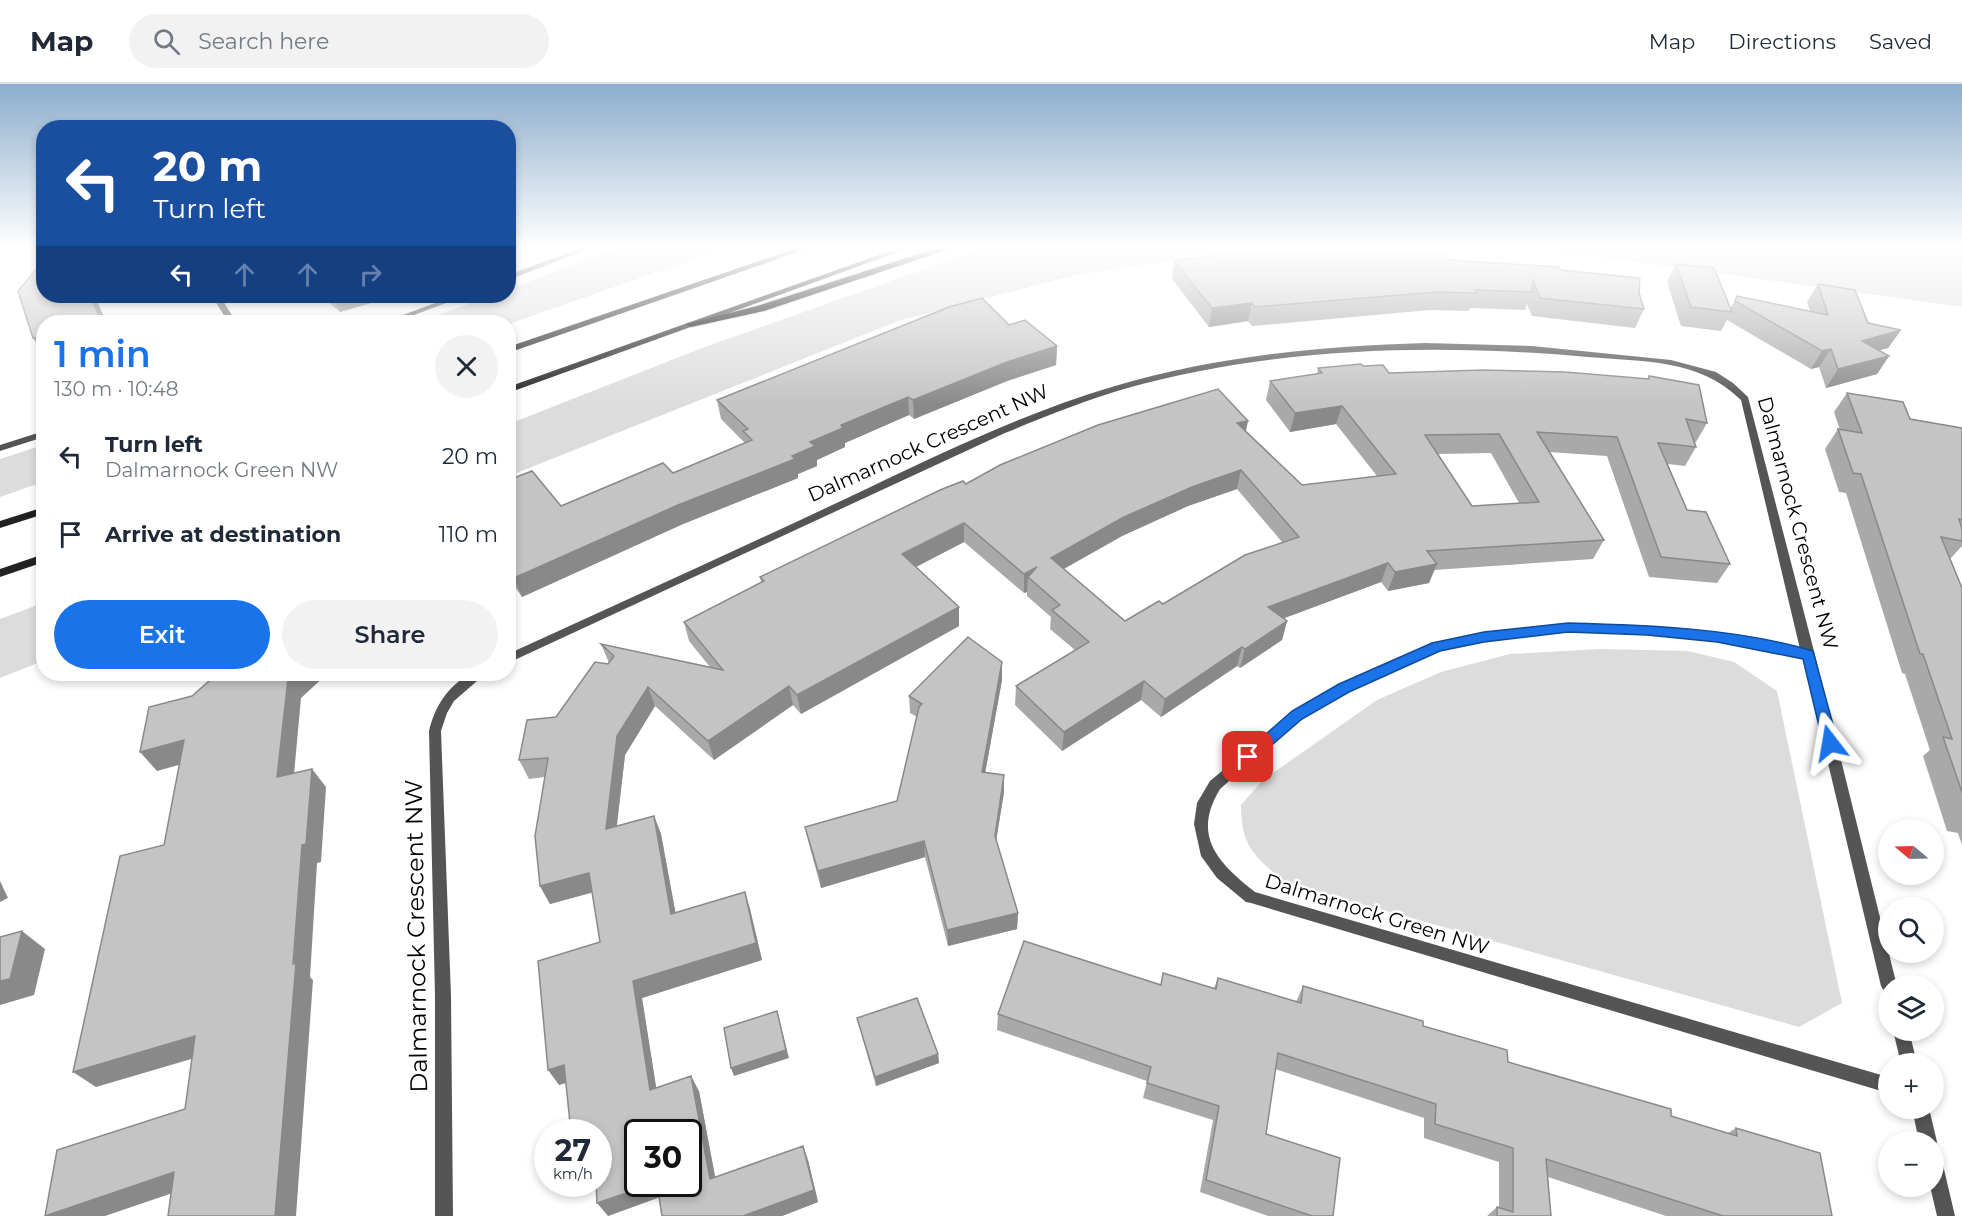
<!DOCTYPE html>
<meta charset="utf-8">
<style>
body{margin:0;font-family:Montserrat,sans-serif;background:#f2f2f3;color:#1f2937;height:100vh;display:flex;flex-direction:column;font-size:22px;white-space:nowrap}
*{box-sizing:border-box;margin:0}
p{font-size:20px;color:#747a83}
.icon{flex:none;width:33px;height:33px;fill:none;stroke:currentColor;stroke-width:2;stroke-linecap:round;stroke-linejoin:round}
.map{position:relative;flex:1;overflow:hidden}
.side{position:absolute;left:36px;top:231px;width:480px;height:366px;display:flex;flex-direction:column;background:#fff;border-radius:24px;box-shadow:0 3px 9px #0003}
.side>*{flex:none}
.hud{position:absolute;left:36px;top:36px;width:480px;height:183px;border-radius:24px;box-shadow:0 3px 9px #0003;background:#1a4fa0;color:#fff;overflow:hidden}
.needle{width:39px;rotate:289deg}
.fabs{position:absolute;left:1878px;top:735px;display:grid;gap:12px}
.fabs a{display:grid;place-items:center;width:66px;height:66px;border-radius:50%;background:#fff;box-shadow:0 3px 9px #0003;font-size:30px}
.speed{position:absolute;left:534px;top:1035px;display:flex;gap:12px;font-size:30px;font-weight:700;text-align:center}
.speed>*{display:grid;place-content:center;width:78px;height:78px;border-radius:50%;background:#fff;box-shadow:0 3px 9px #0003;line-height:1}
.speed small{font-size:15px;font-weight:400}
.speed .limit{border:3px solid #111;border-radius:9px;background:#fff;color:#111}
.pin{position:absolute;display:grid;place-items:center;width:51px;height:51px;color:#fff;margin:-26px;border-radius:12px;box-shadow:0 3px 9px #0006}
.me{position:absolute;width:66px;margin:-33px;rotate:346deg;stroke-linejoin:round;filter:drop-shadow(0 0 4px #0008)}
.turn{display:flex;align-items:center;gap:21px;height:126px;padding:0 18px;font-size:27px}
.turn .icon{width:78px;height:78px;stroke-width:2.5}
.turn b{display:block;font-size:42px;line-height:51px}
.lanes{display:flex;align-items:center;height:57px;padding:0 18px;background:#0003;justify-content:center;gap:30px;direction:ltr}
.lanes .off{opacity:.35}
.round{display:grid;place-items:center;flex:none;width:63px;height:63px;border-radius:32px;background:#f2f2f3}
.headline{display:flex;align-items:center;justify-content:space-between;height:102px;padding:0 18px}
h1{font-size:36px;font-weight:600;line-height:45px;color:#1a73e8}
.cta{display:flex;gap:12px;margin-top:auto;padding:12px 18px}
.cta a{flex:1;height:69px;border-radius:36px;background:#1a73e8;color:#fff;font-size:24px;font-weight:600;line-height:69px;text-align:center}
.cta a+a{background:#f2f2f3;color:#1f2937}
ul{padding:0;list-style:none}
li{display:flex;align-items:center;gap:18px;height:78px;padding:0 18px}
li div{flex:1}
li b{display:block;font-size:22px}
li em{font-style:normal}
header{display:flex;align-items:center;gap:36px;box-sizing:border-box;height:84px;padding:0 30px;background:#fff;border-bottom:2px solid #e0e1e3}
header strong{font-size:28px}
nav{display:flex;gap:33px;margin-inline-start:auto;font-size:21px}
.search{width:420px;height:54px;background:#f2f2f3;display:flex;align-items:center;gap:15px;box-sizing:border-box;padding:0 21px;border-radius:33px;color:#747a83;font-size:22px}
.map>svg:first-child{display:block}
</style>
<header>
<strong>Map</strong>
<div class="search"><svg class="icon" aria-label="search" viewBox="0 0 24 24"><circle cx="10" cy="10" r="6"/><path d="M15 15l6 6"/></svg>Search here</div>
<nav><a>Map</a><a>Directions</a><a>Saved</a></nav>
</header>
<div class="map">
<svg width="1962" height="1132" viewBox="0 0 1962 1132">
<rect width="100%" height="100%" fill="#fff"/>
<g fill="#dcdcdc">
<polygon points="618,163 728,163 509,240 419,238 490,212 508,212 509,205"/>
<polygon points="986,163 1299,163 1206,171 1076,191 898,237 509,392 509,340 702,264"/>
<polygon points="1492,163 1962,163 1962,223 1572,169"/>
<polygon points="43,361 43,398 0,413 0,375"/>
<polygon points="43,519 43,577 0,594 0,535"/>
<path d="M1602,565L1688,567L1734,578L1777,607L1842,919L1799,943L1287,799C1255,774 1241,763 1241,721L1263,696L1377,616L1441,588L1510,570Z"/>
</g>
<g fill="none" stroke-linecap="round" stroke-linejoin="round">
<defs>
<polygon id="primary" points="940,163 955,163 764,227 691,243 686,240 757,222"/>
</defs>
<use href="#primary" stroke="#dbdbdb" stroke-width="2"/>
<g fill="#555" fill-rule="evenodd">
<polygon points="583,163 594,163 508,196 508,191"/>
<polygon points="212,212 220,212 236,238 228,238"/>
<polygon points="454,212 465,212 395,238 384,238"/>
<path d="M1425,259L1532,262L1671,276L1716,288L1733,299L1748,313L1815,571L1897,902H1888V909L1884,907L1881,902L1803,574L1717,557L1647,550L1567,547L1484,557L1439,566L1348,607L1301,634L1220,705C1191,753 1219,779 1255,808L1888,993V1009L1251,819L1246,818L1217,794L1201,772L1194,740L1197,719L1210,697L1293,628L1340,601L1437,558L1484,549L1567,539L1647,542L1717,549L1800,565L1741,316C1698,274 1643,278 1588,273C1432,259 1275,263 1124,305C1083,317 1044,333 1005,349L508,579V570C620,519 732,468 843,416C932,374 1020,330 1115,302C1215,272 1321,262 1425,259Z"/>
<polygon points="44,347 44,353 0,367 0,361"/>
<path d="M470,590H485L454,617L447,629L441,647L451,912L453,1132H435V912L429,647C435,622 448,602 470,590Z"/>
<polygon points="1893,946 1909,946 1917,980 1901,980"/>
<polygon points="1912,1024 1929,1024 1937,1058 1934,1064 1934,1058 1919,1058"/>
<polygon points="1934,1072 1940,1075 1943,1081 1955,1132 1937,1132 1930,1102 1934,1102"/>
</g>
<g fill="#222" fill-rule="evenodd">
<polygon points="800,163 812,163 508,269 508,263"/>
<polygon points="901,163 912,163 508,309 508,303"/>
<polygon points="44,423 44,430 0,444 0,437"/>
<polygon points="44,470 44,478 0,493 0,485"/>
</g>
<use href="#primary" fill="#000" fill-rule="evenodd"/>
</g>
<g fill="#a9a9a9" fill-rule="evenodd">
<polygon points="1449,176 1560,186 1639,209 1644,225 1635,244 1532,232 1527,220 1525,226 1470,224 1469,227 1430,226 1252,242 1248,237 1209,243 1172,195 1174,177"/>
<polygon points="1676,180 1730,225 1737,212 1810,227 1807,218 1818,200 1868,239 1901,246 1888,264 1879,266 1889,272 1877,290 1826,304 1819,283 1811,285 1727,236 1721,247 1681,242 1667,198"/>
<polygon points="321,212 387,212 388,214 340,228"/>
<polygon points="1009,241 1057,262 1056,281 1007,297 914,335 909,331 845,359 845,363 817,376 817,382 798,390 798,394 683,440 522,513 510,496 508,497 508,396 561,422 673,389 745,359 721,335 717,316"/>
<path d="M1363,282L1389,289L1648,295L1649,292L1707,339L1696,358H1694L1696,363L1685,382L1668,380L1687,426L1730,480L1717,499L1649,493L1607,372L1549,368L1604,456L1593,475L1434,486L1429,499L1388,507L1381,498L1284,534L1287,537L1282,556L1240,584L1237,582L1161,633L1141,616L1062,667L1015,621L1016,602L1075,566L1050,545L1051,533L1027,512V508L1024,509L964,458L916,483L959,542L801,630L793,621L714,676L655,622L625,671L617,742L654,732L661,750L675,829L750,825L762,876L642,914L656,1004L699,1007L715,1094L808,1076L818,1118L782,1132H662L659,1113L608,1132L598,1048L566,999L559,1001L600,858L592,808L550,820L540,802L545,693L529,695L519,676L556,633L609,579L601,560L710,583L689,557L684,538L761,498L760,493L966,400L1246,347L1302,401L1377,392L1336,340L1290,348L1266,316L1270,297L1317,290L1318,284ZM1491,369L1519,419L1472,422L1438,370ZM1237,405L1282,458L1163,520L1125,537L1064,485L1122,452L1188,422Z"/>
<polygon points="1847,309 1910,335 1962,344 1962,462 1950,475 1962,504 1962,761 1958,749 1947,747 1923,672 1930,666 1905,590 1902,589 1846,409 1839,408 1825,365 1838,345 1840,346 1834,328"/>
<polygon points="1002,578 1002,596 985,689 1004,691 1004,708 996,757 1018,829 1017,845 948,862 925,773 821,804 809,760 805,743 897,717 917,633 910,629 909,612"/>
<polygon points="1218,894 1296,918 1303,902 1423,942 1508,978 1671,1032 1728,1049 1736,1044 1832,1132 1666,1132 1548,1093 1551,1132 1487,1132 1497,1123 1499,1124 1499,1078 1424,1054 1424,1034 1275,985 1266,1050 1333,1132 1268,1132 1200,1108 1213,1036 1143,1014 1147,997 997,946 998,930 1160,901 1214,904"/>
<polygon points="857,934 938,970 939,979 876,1002"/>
</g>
<g fill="#898989">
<polygon points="90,212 95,212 106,238 102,238"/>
<polygon points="332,212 387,212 388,214 340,228"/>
<polygon points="1252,219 1248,237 1209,243 1212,224"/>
<polygon points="1901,246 1888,264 1850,274 1862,257"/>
<polygon points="36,253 44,269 33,254"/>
<polygon points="1057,262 1056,281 1007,297 914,335 913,316 1007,278"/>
<polygon points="1831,265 1819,283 1811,285 1822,267"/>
<polygon points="1889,272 1877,290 1826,304 1838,285"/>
<polygon points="908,313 909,331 845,359 845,363 817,376 817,382 798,390 798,394 683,440 522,513 514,494 678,421 792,372 810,358 841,341"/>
<polygon points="1342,322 1336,340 1290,348 1295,329"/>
<polygon points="1248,337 1244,356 1237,339"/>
<polygon points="1241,386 1237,405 1188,422 1122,452 1049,493 1051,474 1124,433 1192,403"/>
<polygon points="964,439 964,458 904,489 902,470"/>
<polygon points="1388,479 1381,498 1263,542 1268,523"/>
<polygon points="1437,480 1429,499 1388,507 1395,488"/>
<polygon points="1037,483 1028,493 1027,508 1024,509 1024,490"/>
<polygon points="959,523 959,542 801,630 797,611"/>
<polygon points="1287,537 1282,556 1240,584 1245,565"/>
<polygon points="1242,563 1237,582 1161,633 1165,615"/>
<polygon points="1002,578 1002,596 982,706 982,688"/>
<polygon points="294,590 327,590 301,614 292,712 277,693 288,595"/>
<polygon points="1144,597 1141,616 1062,667 1064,648"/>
<polygon points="789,602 793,621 714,676 708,657"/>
<polygon points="648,603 655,622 625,671 614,763 606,745 617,652"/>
<polygon points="184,656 200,675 157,687 140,668"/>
<polygon points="312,685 326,703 321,778 317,779 310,893 313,896 296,1132 275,1132 302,761"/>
<polygon points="1004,691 1004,708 994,769 995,752"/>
<polygon points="654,732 661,750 679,847 671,830"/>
<polygon points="924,757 925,773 821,804 818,787"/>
<polygon points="589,789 598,807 550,820 540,802"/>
<polygon points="0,797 8,814 0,818"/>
<polygon points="745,808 750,825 762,876 642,914 659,1021 650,1006 633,897"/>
<polygon points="1018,829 1017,845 948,862 947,846"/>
<polygon points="22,847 45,865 34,911 0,921 0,897"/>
<polygon points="777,927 789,974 734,992 731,984"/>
<polygon points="195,952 215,968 96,1003 73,988"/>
<polygon points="938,970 939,979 876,1002 875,993"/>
<polygon points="564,981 575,996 559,1001 548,986"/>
<polygon points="691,992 699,1007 718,1108 710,1095"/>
<polygon points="803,1062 808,1076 818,1118 782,1132 743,1132"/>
<polygon points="174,1088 196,1101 105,1132 45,1132"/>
<polygon points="653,1100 658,1100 666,1111 608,1132 597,1119"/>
</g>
<g fill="#c4c4c4" stroke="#898989" stroke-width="1.5" fill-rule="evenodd">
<polygon points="1280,163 1442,163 1449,176 1559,183 1560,186 1640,194 1639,209 1644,225 1540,214 1533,196 1532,208 1475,206 1476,209 1436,208 1255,223 1252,219 1212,224 1174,177 1269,164"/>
<polygon points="44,176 44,212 90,212 102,238 44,238 44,273 36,253 33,254 18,207"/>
<polygon points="1676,180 1714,184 1732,228 1691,223"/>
<polygon points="1818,200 1855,206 1868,239 1901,246 1862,257 1889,272 1838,285 1831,265 1822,267 1735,217 1737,212 1828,231"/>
<polygon points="982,214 1009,241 1025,236 1057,262 1007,278 913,316 908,313 841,341 843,344 810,358 815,362 792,372 795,375 678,421 514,494 508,486 508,437 512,435 508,431 508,396 532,387 561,422 663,379 673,389 752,356 743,347 748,345 717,316 949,223"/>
<path d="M1361,280L1363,282L1383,281L1389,289L1483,286L1565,288L1649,295V292L1699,301L1707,339L1686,335L1696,363L1658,359L1687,426L1706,428L1730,480L1661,473L1617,353L1537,348L1604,456L1427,467L1437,480L1395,488L1388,479L1268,523L1287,537L1245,565L1242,563L1165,615L1144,597L1064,648L1016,602L1089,558L1052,526L1060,521L1028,493L1037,483L1024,490L964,439L902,470L959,523L797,611L789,602L708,657L648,603L617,652L606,745L654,732L671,830L745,808L756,859L633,897L650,1006L691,992L710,1095L803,1062L814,1106L743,1132H662L657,1100H688V1048H638V1100H653L597,1119L596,1100H598V1048H571L564,981L548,986L538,877L600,858L589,789L540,802L535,752L548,674L519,676L527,636L556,633L595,578L608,580L614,572L601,560L723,586L684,538L764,497L760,493L940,406L963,397L966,400L1000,381L1098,341L1218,305L1248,337L1237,339L1302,401L1396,390L1342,322L1295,329L1270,297L1322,289L1318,284ZM1499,350L1539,418L1472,422L1425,351ZM1241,386L1299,453L1245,471L1163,520L1159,517L1125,537L1051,474L1124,433L1192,403Z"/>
<polygon points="1847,309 1903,318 1910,335 1962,344 1962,436 1959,435 1962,445 1962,457 1941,453 1962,504 1962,708 1943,653 1952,655 1923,570 1920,570 1861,390 1853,389 1838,345 1862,349"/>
<polygon points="968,553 1002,578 982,688 1004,691 995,752 1018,829 947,846 924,757 818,787 805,743 897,717 919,623 922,620 909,612"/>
<polygon points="217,590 294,590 288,595 277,693 312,685 306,760 302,761 293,880 296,879 275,1132 168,1132 174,1088 45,1132 57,1066 185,1025 195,952 73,988 120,772 164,761 184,656 140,668 149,623 192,612"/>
<polygon points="22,847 10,895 0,897 0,853"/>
<polygon points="1024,857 1161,901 1163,889 1216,905 1218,894 1301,919 1303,902 1423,937 1423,942 1507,966 1508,978 1671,1025 1671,1032 1737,1052 1736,1044 1820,1069 1832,1132 1723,1132 1546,1075 1551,1132 1497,1132 1497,1123 1513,1128 1513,1064 1435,1040 1436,1020 1278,969 1266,1050 1340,1074 1333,1132 1312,1132 1206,1096 1219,1022 1147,999 1151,983 998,930"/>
<polygon points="917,914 938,970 875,993 857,934"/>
<polygon points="777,927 786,966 731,984 724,944"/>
</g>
<linearGradient id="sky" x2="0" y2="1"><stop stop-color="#8cadcc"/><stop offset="0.51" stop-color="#fff"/><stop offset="1" stop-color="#fff" stop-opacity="0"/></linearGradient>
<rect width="1962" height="321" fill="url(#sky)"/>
<path fill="#1a73e8" stroke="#114b97" stroke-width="1.5" d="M1568,539C1646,541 1737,544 1813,567L1838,659L1830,665L1823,659L1803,575L1717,558L1647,551L1568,548L1484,558L1440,567L1349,608L1302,635L1253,677L1248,679L1240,673L1292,627L1339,600L1432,559L1484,548Z"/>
<g text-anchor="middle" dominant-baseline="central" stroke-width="5" stroke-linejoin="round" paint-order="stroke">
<g font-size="20" fill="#000" stroke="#fff">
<text transform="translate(928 359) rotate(-24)">Dalmarnock Crescent NW</text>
<text transform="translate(1798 439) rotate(75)">Dalmarnock Crescent NW</text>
<text transform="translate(1377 830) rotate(17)">Dalmarnock Green NW</text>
</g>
<g font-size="24" fill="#000" stroke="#fff">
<text transform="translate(416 852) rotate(-91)">Dalmarnock Crescent NW</text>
</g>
</g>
</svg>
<div class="fabs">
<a><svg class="needle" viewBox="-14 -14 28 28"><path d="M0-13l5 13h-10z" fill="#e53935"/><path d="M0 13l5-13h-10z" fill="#747a83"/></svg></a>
<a><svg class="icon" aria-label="search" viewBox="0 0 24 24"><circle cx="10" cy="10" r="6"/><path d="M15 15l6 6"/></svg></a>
<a><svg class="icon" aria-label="layers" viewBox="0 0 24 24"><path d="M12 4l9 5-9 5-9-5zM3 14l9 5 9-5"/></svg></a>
<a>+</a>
<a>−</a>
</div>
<div class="speed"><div>27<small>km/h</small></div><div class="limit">30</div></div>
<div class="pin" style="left:1248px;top:673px;background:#d93025"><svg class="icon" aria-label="arrive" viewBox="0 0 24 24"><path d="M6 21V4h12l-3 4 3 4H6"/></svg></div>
<svg class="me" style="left:1830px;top:659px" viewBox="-20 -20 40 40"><path d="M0-17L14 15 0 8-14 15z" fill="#1a73e8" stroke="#fff" stroke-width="4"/></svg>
<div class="hud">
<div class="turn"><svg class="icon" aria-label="left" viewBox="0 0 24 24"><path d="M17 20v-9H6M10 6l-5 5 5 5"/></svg><div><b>20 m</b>Turn left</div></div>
<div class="lanes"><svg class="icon" aria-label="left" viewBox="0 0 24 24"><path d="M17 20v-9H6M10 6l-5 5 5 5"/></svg><svg class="icon off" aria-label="ahead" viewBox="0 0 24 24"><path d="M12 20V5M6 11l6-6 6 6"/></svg><svg class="icon off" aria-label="ahead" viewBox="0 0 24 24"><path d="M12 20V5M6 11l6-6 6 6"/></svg><svg class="icon off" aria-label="right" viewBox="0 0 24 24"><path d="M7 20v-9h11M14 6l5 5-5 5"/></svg></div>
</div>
<section class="side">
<div class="headline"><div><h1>1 min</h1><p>130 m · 10:48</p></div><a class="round"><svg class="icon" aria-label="close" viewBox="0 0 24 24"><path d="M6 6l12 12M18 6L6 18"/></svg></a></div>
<ul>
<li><svg class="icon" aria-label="left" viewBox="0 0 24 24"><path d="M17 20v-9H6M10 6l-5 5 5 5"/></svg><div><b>Turn left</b><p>Dalmarnock Green NW</p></div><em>20 m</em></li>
<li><svg class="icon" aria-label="arrive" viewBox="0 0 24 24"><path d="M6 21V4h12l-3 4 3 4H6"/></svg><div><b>Arrive at destination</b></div><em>110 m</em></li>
</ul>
<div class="cta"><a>Exit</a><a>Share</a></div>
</section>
</div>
